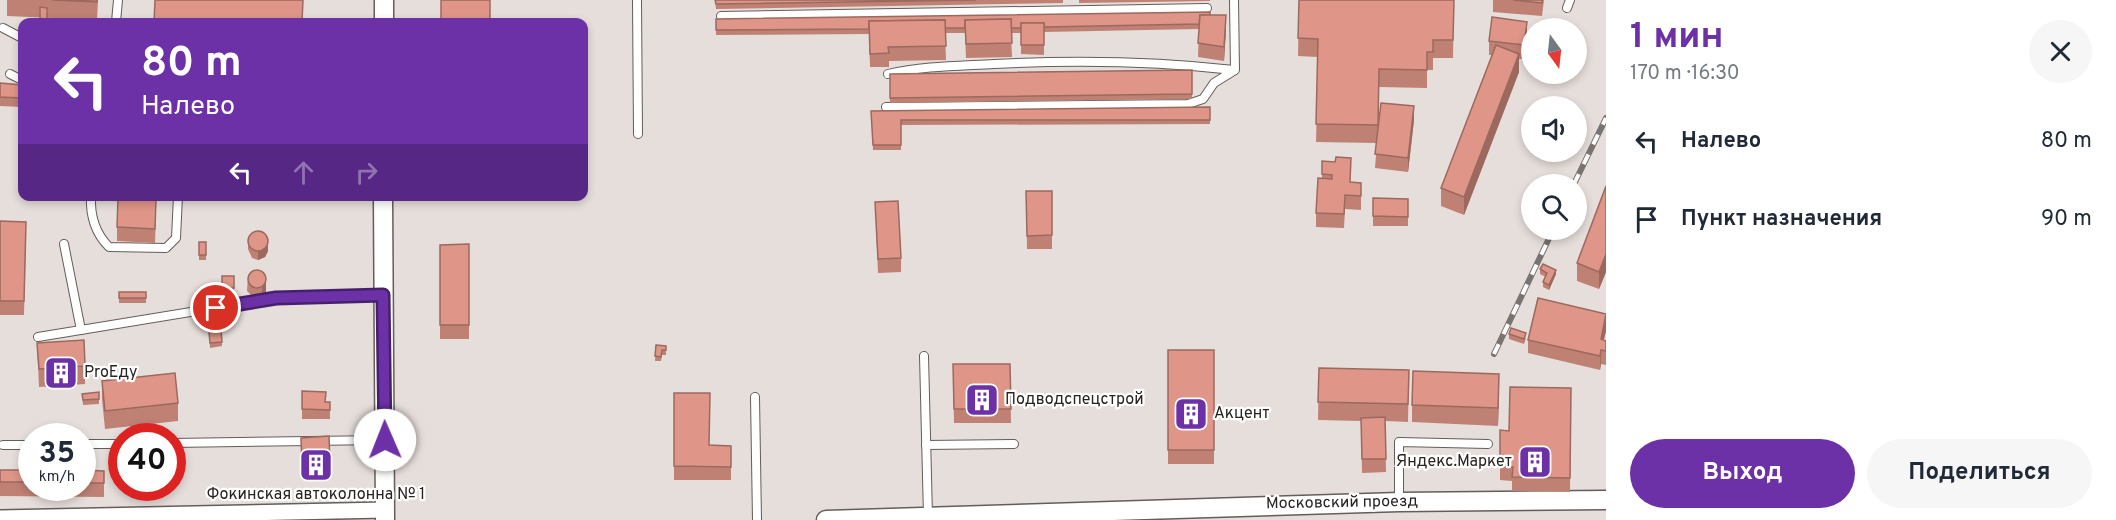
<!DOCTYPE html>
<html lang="ru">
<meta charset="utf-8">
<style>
body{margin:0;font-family:Overpass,sans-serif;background:#f6f6f7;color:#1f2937;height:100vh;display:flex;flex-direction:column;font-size:22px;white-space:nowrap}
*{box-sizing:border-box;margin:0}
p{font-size:20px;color:#747a83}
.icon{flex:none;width:33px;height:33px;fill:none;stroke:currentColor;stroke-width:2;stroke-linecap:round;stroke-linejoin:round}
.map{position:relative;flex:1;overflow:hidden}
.details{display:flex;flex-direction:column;background:#fff;width:510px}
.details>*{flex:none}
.guide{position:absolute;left:18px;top:18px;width:570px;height:183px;border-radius:12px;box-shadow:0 3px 9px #0003;background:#6d31a7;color:#fff;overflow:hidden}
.needle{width:39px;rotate:165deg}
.controls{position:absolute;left:1521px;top:18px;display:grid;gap:12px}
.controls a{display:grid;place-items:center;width:66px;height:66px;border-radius:50%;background:#fff;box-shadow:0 3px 9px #0003;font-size:30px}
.speed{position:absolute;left:18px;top:423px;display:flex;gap:12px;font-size:30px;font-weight:700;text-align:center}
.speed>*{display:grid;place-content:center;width:78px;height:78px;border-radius:50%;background:#fff;box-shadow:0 3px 9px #0003;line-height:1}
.speed small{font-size:15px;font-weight:400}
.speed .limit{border:9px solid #d22;background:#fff;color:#111}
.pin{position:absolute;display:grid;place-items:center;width:51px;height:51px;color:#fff;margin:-26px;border:3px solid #fff;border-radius:50%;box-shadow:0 2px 6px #0007}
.me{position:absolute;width:66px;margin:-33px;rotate:359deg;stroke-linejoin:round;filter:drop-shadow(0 0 4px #0008)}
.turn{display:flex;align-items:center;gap:21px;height:126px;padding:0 24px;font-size:27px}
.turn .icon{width:78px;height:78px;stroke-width:2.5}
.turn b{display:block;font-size:42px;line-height:51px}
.lanes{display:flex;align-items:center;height:57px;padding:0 24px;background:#0003;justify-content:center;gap:30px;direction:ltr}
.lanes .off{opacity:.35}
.round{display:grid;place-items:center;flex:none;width:63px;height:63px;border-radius:32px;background:#f6f6f7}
.overview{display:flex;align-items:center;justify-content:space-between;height:102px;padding:0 24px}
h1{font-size:36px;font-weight:700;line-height:45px;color:#6d31a7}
.primary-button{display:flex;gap:12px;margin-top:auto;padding:12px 24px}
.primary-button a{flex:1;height:69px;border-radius:36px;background:#6d31a7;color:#fff;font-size:24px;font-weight:700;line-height:69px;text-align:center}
.primary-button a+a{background:#f6f6f7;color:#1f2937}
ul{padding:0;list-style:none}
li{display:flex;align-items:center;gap:18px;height:78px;padding:0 24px}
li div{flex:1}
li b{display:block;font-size:22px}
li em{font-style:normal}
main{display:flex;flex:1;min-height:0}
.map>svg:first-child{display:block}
</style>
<main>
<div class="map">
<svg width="1606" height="520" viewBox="0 0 1606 520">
<rect width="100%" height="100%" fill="#e6deda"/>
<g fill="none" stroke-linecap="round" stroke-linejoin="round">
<defs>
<g id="service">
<polyline points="637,0 638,134"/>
<polyline points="1567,8 1570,0"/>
<polyline points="721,16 1207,8"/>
<polyline points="116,22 118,0"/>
<polyline points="3,28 22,38"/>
<polyline points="10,74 22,80"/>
<path d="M888,74C923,66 958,66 994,64C1074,60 1154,61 1234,70"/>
<polyline points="886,107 1188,104 1203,99 1214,83 1235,70 1234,0"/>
<path d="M91,196C90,216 96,234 109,247L166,248L176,238L178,196"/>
<polyline points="64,244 81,330"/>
<polyline points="38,337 276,298 383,295"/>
<polyline points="924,356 928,516"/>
<polyline points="755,397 757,520"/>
<polyline points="172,443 383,440"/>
<polyline points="82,444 122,444"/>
<polyline points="3,445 32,445"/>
<polyline points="926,445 1014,444"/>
<polyline points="1399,502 1399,442 1488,444"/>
</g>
<polyline id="minor" points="0,518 385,510"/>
<g id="tertiary">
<polyline points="384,22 384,0"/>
<polyline points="383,196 385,520"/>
<polyline points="826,520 1399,502 1606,500"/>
</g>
</defs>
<use href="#service" stroke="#645d59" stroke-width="10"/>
<use href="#minor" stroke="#645d59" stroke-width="18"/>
<use href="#tertiary" stroke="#645d59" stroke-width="21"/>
<use href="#service" stroke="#fff" stroke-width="8"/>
<use href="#minor" stroke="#fff" stroke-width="15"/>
<use href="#tertiary" stroke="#fff" stroke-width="18"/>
<defs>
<g id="rail">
<polyline points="1574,184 1606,118"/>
<polyline points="1494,354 1553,230"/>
</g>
</defs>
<use href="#rail" stroke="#797371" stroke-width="6"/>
<use href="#rail" stroke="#fff" stroke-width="4" stroke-dasharray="11" stroke-linecap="butt"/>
</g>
<g fill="#c08175">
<polygon points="7,0 98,0 97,20 7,16"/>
<polygon points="715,0 1063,0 1063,3 716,9"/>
<polygon points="1079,0 1210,0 1210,1 1079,3"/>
<polygon points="1299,0 1454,0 1453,58 1433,58 1433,70 1427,70 1427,88 1379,87 1378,128 1414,120 1408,172 1375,168 1377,143 1316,142 1318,57 1298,56"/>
<polygon points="1493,0 1544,0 1542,16 1493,12"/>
<polygon points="1210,15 1226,29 1224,61 1198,57 1199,29 1044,32 1044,55 1021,54 1021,33 1011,33 1012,57 966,58 965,33 945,33 946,60 889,61 889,67 870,67 869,34 716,35 716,19"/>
<polygon points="1527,35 1524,59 1519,59 1519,72 1464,215 1441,206 1441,188 1492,55 1489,55 1489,41"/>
<polygon points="1192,70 1192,99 890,103 890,74"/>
<polygon points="0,83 22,85 22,107 0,106"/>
<polygon points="1210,107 1210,124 901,125 901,150 873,150 871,111"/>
<polygon points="1322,161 1351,171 1350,182 1361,197 1361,210 1345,209 1344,228 1316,227 1316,213 1322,178"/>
<polygon points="1606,186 1606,272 1599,289 1577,281 1577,263"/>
<polygon points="1026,191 1052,191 1052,249 1027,249"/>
<polygon points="305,196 328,196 328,200 305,199"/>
<polygon points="1373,198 1408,199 1408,226 1373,226"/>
<polygon points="875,202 901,258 901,272 878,273"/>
<polygon points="156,213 155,243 117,241 117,227"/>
<polygon points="0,221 26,235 24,315 0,315"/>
<polygon points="248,240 268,251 265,257 258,260 252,258 248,249"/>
<rect x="199" y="242" width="7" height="18"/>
<polygon points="469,244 469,339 440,339 440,245"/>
<polygon points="1540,269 1556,274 1549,290 1543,287 1543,282 1546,277 1540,274"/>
<polygon points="248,275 266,292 262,297 254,298 247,291"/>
<rect x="222" y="276" width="12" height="17"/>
<rect x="119" y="292" width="27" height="11"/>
<polygon points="1606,314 1606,331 1604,340 1606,341 1606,365 1601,364 1600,370 1528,353 1528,340"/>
<polygon points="209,332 222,342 222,346 210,348"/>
<polygon points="1509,334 1526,338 1524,344 1509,339"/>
<polygon points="37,343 85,366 85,384 39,387"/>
<polygon points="656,345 666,346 666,355 662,355 661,361 655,361"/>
<rect x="1168" y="350" width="46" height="114"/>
<polygon points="953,364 1010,364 1011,423 954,423"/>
<polygon points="1319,368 1409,370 1408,422 1385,421 1386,472 1362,473 1361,421 1318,420"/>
<polygon points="102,381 178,403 178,421 105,429 102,399"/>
<polygon points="1571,388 1570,492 1512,491 1512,481 1500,480 1500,430 1509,431"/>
<polygon points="302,391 326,402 330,402 330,419 302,419"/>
<polygon points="99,392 99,404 83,405 82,394"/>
<polygon points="1499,392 1498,426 1412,422 1412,405"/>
<polygon points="674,393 709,445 731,446 731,480 674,480"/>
<polygon points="301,438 330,464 330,478 302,479"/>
<polygon points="0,470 32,470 32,488 82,488 82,470 104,471 104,497 0,496"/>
</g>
<g fill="#9c695f">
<polygon points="1226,15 1226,29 1224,61 1224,47"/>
<polygon points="1527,22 1527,35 1524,59 1524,45"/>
<polygon points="1519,54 1519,72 1464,215 1464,197"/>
<polygon points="1414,106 1414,120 1408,172 1408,158"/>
<polygon points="268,241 268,251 265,257 258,260 258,251"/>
<polygon points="1606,254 1606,272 1599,289 1599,272"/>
<polygon points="1556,270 1556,274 1549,290 1549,285"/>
<polygon points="266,282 266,292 262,297 262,287"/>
<polygon points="1606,317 1606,331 1601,350 1601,364 1600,370 1601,339"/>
<polygon points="1499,374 1499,392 1498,426 1498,408"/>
</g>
<g fill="#df9688" stroke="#9c695f" stroke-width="1.5">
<polygon points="52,0 97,0 97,2"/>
<polygon points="155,0 303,0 302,22 154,22"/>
<rect x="441" y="0" width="49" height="22"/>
<polygon points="715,0 976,0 716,4"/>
<polygon points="1299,0 1454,0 1453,40 1433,40 1433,52 1427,52 1427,70 1379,69 1378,125 1316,124 1318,39 1298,38"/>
<polygon points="1513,0 1542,0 1542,3"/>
<polygon points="40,7 47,8 47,22 40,22"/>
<polygon points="1210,12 1210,15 1200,15 1199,24 1044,27 1044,23 1021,23 1021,28 1011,28 1011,19 965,20 965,28 945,28 945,20 869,21 869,29 716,30 716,19"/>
<polygon points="1200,15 1226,15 1224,47 1198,43"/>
<polygon points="1492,17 1527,22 1524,45 1489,41"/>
<polygon points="1011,19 1012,43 966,44 965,20"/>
<polygon points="945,20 946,46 888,47 889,53 870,54 869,21"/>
<rect x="1021" y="23" width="23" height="22"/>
<polygon points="1496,45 1519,54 1464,197 1441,188"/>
<polygon points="1192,70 1192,94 890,98 890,74"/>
<polygon points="0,83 22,85 22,98 0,97"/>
<polygon points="1381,103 1414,106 1408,158 1375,154"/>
<polygon points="1210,107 1210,120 901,120 901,145 873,145 871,111"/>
<polygon points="1336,157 1351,158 1350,182 1361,183 1361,196 1345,195 1344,214 1316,213 1318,178 1332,179 1332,175 1322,174 1322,161 1335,162"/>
<polygon points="1606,186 1606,254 1599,272 1577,263"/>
<polygon points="1026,191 1052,191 1052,235 1027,236"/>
<polygon points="118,198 156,199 155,229 117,227"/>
<polygon points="1373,198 1408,199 1408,217 1373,216"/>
<polygon points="898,201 901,258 878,259 875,202"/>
<polygon points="0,221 26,222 24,301 0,301"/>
<circle cx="258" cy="241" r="10"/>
<rect x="199" y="242" width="7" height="13"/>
<polygon points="469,244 469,325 440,325 440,245"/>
<polygon points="1543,264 1556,270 1549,285 1543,282 1547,273 1540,269"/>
<circle cx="257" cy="279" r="9"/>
<rect x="222" y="276" width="12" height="12"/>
<rect x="119" y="292" width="27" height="6"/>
<polygon points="1538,298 1606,314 1601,339 1606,341 1606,351 1601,350 1600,356 1528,340"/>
<polygon points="1511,328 1526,333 1524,339 1509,334"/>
<polygon points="221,330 222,342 210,343 209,332"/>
<polygon points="84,340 85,366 39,369 37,343"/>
<polygon points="656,345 666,346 666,350 662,350 661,357 655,356"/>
<rect x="1168" y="350" width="46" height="100"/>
<polygon points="953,364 1010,364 1011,409 954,409"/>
<polygon points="1319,368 1409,370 1408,404 1318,402"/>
<polygon points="1413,371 1499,374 1498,408 1412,405"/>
<polygon points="175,373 178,403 105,411 102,381"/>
<polygon points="1510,387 1571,388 1570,478 1512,477 1513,467 1500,466 1500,430 1509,431"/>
<polygon points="302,391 326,392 325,402 330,402 330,410 302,409"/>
<polygon points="99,392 99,399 83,400 82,394"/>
<polygon points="674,393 710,393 709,445 731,446 731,467 674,466"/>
<polygon points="1385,417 1386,459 1362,459 1361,418"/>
<polygon points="329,436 330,464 302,466 301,438"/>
<rect x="0" y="470" width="32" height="12"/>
<polygon points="82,470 104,471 104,483 82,483"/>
</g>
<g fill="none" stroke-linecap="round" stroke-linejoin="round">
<defs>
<polyline id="route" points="216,308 276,298 383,295 385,440"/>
</defs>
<use href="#route" stroke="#47206d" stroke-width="15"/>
<use href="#route" stroke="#6d31a7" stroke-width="10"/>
</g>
<defs>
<symbol id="building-square" viewBox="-11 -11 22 22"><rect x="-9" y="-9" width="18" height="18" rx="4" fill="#6d31a7" stroke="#fff"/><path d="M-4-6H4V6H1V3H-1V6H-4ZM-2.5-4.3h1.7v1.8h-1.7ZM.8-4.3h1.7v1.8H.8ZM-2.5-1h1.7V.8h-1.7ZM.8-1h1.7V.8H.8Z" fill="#fff"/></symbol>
</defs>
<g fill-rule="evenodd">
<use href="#building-square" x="42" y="354" width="38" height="38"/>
<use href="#building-square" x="963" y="381" width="38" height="38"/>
<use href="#building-square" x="1172" y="395" width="38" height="38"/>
<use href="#building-square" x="1516" y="443" width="38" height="38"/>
<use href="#building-square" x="297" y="446" width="38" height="38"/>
</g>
<g text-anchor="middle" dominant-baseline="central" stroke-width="4.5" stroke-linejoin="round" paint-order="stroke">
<g font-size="16" fill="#262321" stroke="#fff" text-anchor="start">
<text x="84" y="373">ProЕду</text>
<text x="1005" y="400">Подводспецстрой</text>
<text x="1214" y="414">Акцент</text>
<text x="1512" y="462" text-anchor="end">Яндекс.Маркет</text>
<text x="316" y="495" text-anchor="middle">Фокинская автоколонна № 1</text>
</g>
<g font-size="16" fill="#262321" stroke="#fff">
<text transform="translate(1342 503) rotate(-1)">Московский проезд</text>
</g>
</g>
</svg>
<div class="controls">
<a><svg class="needle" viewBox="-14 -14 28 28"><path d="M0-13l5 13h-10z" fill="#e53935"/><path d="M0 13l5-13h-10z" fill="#747a83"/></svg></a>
<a><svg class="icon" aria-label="sound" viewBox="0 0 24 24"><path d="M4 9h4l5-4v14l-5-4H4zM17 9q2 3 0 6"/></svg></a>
<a><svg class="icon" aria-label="search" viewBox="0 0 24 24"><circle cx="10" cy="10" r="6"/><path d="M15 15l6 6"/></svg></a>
</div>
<div class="speed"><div>35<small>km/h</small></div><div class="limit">40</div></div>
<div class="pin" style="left:216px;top:308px;background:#d93025"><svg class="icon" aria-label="arrive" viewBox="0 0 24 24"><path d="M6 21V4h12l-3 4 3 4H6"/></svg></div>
<svg class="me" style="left:385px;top:440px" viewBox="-20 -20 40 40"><circle r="19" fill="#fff"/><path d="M0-13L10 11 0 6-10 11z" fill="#6d31a7"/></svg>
<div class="guide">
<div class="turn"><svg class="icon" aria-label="left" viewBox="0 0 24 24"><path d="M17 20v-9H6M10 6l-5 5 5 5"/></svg><div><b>80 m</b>Налево</div></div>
<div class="lanes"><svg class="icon" aria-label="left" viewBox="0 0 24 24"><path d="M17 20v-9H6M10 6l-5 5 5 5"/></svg><svg class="icon off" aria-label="ahead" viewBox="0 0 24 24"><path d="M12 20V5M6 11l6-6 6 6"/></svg><svg class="icon off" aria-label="right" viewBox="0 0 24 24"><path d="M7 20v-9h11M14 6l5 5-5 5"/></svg></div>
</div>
</div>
<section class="details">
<div class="overview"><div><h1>1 мин</h1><p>170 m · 16:30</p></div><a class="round"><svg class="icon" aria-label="close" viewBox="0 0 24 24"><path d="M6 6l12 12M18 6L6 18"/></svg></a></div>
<ul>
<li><svg class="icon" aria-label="left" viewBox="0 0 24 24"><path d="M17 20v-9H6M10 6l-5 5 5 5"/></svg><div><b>Налево</b></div><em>80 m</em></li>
<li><svg class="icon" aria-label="arrive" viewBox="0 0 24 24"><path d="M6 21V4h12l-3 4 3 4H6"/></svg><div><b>Пункт назначения</b></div><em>90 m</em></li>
</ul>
<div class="primary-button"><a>Выход</a><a>Поделиться</a></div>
</section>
</main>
